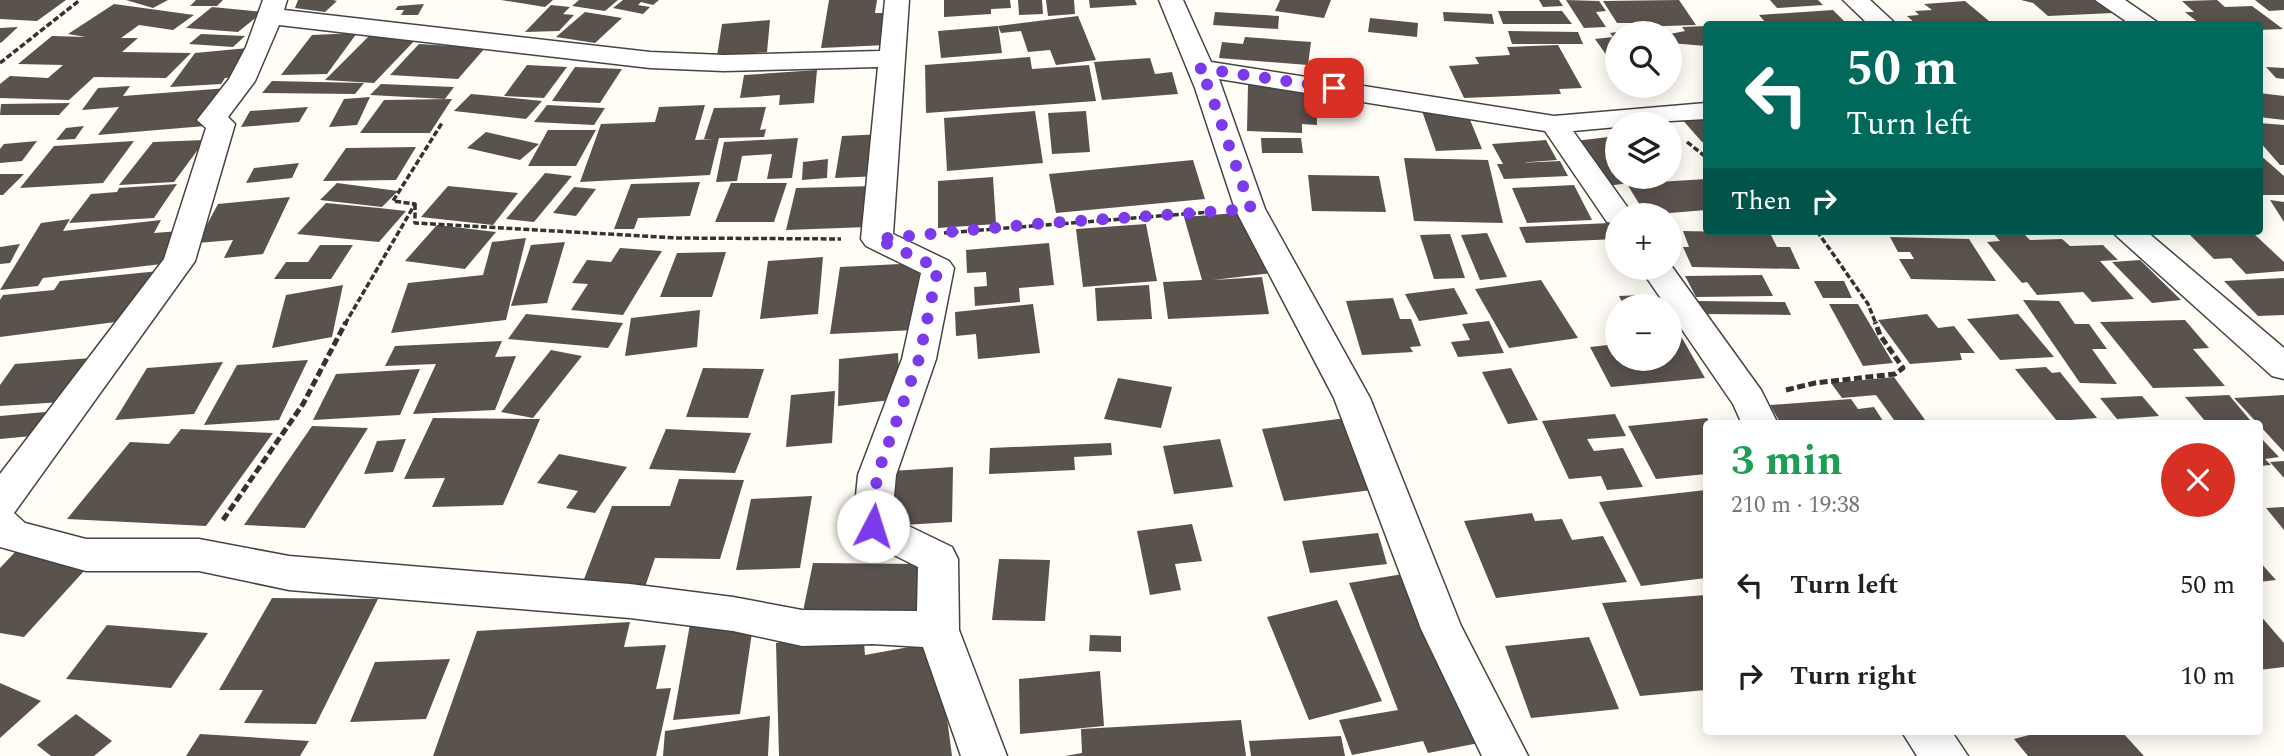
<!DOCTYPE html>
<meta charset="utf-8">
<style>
body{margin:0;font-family:Spectral,serif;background:#f6f6f6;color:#202124;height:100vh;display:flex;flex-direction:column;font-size:26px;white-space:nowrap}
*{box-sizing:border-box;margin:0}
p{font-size:23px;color:#757577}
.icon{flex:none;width:38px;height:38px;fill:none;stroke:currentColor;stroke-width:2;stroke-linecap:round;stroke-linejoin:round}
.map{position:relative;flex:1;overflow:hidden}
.drawer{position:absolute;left:1703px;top:420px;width:560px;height:315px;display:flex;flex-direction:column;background:#fff;border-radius:7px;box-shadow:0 4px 18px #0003}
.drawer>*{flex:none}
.banner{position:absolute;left:1703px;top:21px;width:560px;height:214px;border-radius:7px;box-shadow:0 4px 18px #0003;background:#00695c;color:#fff;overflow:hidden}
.tools{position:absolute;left:1605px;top:21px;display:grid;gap:14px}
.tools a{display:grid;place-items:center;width:77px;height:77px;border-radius:50%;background:#fff;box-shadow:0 4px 18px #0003;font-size:35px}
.pin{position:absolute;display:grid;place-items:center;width:60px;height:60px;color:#fff;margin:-30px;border-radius:14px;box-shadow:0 4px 10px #0006}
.me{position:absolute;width:77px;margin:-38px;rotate:5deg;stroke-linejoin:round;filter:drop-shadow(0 0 5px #0008)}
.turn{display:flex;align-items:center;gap:24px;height:147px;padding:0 28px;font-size:32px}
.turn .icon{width:91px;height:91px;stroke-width:2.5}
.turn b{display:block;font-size:49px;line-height:60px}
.then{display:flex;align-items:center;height:66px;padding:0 28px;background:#0003;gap:14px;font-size:26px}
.round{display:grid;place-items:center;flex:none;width:74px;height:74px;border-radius:37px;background:#f6f6f6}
.headline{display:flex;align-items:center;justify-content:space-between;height:119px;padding:0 28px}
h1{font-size:42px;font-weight:700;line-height:52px;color:#1e9e55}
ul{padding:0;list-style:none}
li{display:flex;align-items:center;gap:21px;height:91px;padding:0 28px}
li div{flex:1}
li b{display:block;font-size:26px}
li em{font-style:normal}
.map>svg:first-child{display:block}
</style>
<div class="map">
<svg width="2284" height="756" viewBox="0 0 2284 756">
<rect width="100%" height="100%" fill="#fffdf5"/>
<g fill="#5a524d">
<polygon points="0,0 66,0 37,21 0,19"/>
<polygon points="126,0 168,0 153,8"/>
<polygon points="196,0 223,0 217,6 190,6"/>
<polygon points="298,0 333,0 337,1 325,12 295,8"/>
<polygon points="501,0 553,0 545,7"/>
<polygon points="579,0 618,0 605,11 572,6"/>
<polygon points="623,0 659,0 653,5 641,2 638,5 650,7 643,14 613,8"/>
<polygon points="829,0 877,0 875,13 890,13 887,45 821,48"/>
<polygon points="944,0 1010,0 1011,8 991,9 991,14 944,17"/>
<polygon points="1018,0 1042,0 1043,14 1019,15"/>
<polygon points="1046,0 1074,0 1075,14 1048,16"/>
<polygon points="1089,0 1135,0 1137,5 1090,8"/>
<polygon points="1280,0 1331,0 1324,18 1275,11"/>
<polygon points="1539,0 1559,0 1563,6 1543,7"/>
<polygon points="1566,0 1599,1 1606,11 1596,12 1606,27 1584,28"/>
<polygon points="1679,0 1696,25 1635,27 1632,23 1617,23 1603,1"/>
<polygon points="1770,0 1818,0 1823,5 1777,8"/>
<polygon points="2021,0 2098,0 2113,13 2048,16 2033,3"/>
<polygon points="2217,0 2225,7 2252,6 2283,29 2259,30 2259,24 2200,24 2185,12 2194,12 2182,1"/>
<polygon points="2255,0 2284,0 2284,10 2269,11"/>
<polygon points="1965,1 1989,21 1971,22 1973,24 1916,24 1907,16 1919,15 1915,11 1932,10 1924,4"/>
<polygon points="114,4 194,15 173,30 139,25 121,38 138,38 122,52 191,53 166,78 94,77 69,100 0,98 0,84 10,76 48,78 63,65 18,64 52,36 86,37 68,34"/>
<polygon points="424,4 418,15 401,15 404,10 395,10 398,6"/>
<polygon points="551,5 570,7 563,14 574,15 559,31 525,32"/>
<polygon points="212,7 263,12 238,32 186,28"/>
<polygon points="1833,10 1847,24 1767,24 1759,15"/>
<polygon points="1498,11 1562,11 1572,24 1503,24"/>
<polygon points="585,12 622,18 595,43 556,37"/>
<polygon points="1215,12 1279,16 1278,29 1213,25"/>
<polygon points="1443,12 1492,14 1494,24 1444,21"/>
<polygon points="1078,16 1096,60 1056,65 1050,50 1028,52 1021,31 1001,33 998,26"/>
<polygon points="1370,18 1418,23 1417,37 1368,32"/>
<polygon points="770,20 767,52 717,56 722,24"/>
<polygon points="998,26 1002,53 941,58 938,31"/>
<polygon points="1706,26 1706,46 1670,43 1670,34 1685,31 1682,27"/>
<polygon points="18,27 2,42 0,43 0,28"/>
<polygon points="1508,31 1578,32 1583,44 1512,44"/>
<polygon points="1617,32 1617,56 1607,56 1595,39 1613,37 1610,33"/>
<polygon points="357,33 327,74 281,75 312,35"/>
<polygon points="201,34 245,36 233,47 189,44"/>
<polygon points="371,34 418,37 374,83 325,80"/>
<polygon points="1245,37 1311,42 1308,65 1219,58 1222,42 1243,44"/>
<polygon points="419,44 485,48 458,79 390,75"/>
<polygon points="1558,45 1582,88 1559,89 1561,94 1464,98 1449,66 1479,64 1475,57 1510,55 1507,47"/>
<polygon points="248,48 237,77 225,78 221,84 170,87 195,53"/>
<polygon points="1030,57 1032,69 1089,65 1096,101 926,113 925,65"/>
<polygon points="1150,58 1155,74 1172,72 1178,94 1102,100 1094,62"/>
<polygon points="527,65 567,67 544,98 504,96"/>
<polygon points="575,67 622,69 600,103 552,101"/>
<polygon points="2266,67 2284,68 2284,79 2276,78"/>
<polygon points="817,70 814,103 779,105 780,95 740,98 744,75"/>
<polygon points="272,81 364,83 355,94 262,93"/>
<polygon points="381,84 454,87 445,99 370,95"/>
<polygon points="1248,85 1316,87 1317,125 1302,124 1302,133 1247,131"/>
<polygon points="130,86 123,96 228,88 205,126 98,135 119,107 82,110 98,88"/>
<polygon points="2259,93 2284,96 2284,120 2259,117"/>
<polygon points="471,94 504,97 542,101 526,119 454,111"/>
<polygon points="370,97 357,125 329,127 344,99"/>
<polygon points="452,99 430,133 360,133 384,100"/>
<polygon points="70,103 59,115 0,115 1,104"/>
<polygon points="547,105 605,108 594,125 534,122"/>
<polygon points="705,105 695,140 714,139 704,139 714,108 766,107 760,130 766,129 764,137 719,138 710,175 580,182 601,124 655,122 659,107"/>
<polygon points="308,107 299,122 241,127 250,111"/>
<polygon points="1466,110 1482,149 1436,151 1422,111"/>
<polygon points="1035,111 1043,163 947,171 944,118"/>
<polygon points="1086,111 1090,152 1052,154 1048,113"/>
<polygon points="1706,114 1706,142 1702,142 1680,117"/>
<polygon points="2259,123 2284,125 2284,165 2280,165 2259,141"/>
<polygon points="84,126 75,139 56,140 66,128"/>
<polygon points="548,130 596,130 576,166 528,166"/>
<polygon points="486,132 539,144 520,160 467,148"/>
<polygon points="884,134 879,176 835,178 842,136"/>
<polygon points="1617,136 1617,177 1662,178 1608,186 1575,141"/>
<polygon points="798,138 792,178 767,179 772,154 742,156 737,181 716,182 724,142"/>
<polygon points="1261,138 1301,138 1303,153 1262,153"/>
<polygon points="205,140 174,182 119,185 153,142"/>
<polygon points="1546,140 1557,160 1518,163 1560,161 1568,176 1504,179 1497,164 1503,164 1492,144"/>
<polygon points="37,141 22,161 0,163 0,149 4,144"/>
<polygon points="134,141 103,183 20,188 54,146"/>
<polygon points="416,147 396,180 323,181 346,148"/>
<polygon points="2259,154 2284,176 2284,195 2259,195"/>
<polygon points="1404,158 1488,160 1503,223 1414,221"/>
<polygon points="828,159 827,178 802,180 803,162"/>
<polygon points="1193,160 1205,199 1056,213 1049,174"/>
<polygon points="299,163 292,178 246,183 254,168"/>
<polygon points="545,173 572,176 534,222 506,219"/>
<polygon points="0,174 24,174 3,195 0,195"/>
<polygon points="1308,175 1379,176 1386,212 1312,211"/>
<polygon points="993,177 996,224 938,228 938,181"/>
<polygon points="1706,179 1706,210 1646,215 1627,184"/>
<polygon points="700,182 690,216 638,218 634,229 614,229 631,184"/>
<polygon points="337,183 398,191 382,207 320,200"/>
<polygon points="731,183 787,183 774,222 715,222"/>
<polygon points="177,184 154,218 69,223 91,194 117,192 119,188"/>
<polygon points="1574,185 1592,220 1527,223 1512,188"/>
<polygon points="448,186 518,193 493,225 421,217"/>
<polygon points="875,186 868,227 786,230 796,188"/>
<polygon points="574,187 596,189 576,216 553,213"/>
<polygon points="290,197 263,254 224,258 233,240 197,243 218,204"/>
<polygon points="2270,200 2284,202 2284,222"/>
<polygon points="326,203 379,208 406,211 379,242 297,234"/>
<polygon points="1250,212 1272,273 1213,280 1262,277 1269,314 1168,319 1163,282 1202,280 1184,217"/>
<polygon points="70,219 63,231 161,220 154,233 180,231 162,264 43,278 38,286 0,290 41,223"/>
<polygon points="1611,223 1617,239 1526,243 1519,227"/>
<polygon points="1146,224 1157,281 1083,287 1076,229"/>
<polygon points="437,225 496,232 465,269 405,261"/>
<polygon points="1683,231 1770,233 1777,247 1790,247 1800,269 1692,267 1683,247 1689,247"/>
<polygon points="2186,231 2209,231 2213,234 2252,232 2284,262 2284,271 2246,274 2231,258 2214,259"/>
<polygon points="1487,233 1507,277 1480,280 1461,235"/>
<polygon points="2023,233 2030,240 2062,239 2070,246 2103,245 2118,260 2100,261 2134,299 2092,302 2083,292 2037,295 2027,282 2022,283 1987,242 2000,241 1994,234"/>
<polygon points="1450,234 1465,278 1434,279 1420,235"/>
<polygon points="1890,237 1969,239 1996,281 1911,279 1899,259 1914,259 1910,252 1898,252"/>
<polygon points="526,238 506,320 391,333 408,283 483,275 492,242"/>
<polygon points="565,242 547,303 511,306 531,245"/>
<polygon points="1049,243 1054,285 1019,288 1020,302 975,306 974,287 987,286 986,272 967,273 966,250"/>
<polygon points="20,244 10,263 0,264 0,247"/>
<polygon points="320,245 353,245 331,279 274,279 286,262 308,262"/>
<polygon points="620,248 662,251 623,315 571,310 588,284 572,283 587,260 611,262"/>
<polygon points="726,252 712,297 660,297 677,253"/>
<polygon points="823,257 818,314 760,319 768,261"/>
<polygon points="2140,260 2181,300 2152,303 2112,262"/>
<polygon points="920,263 915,330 830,334 840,267"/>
<polygon points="159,271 131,320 0,337 0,300 3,295 54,290 60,281"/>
<polygon points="1762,275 1773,296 1696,297 1685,276"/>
<polygon points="2284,278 2284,315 2258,316 2224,281"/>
<polygon points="1541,280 1578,338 1509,348 1475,289"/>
<polygon points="1814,281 1844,281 1852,298 1823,298"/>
<polygon points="343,285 332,337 272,348 286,295"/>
<polygon points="1149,285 1152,319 1097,321 1095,288"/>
<polygon points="1454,288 1468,314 1419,321 1405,294"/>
<polygon points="1642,295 1648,306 1624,306 1619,296"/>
<polygon points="1393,298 1400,319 1411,319 1421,346 1410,347 1413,352 1362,355 1346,301"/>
<polygon points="2023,300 2059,301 2075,324 2089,324 2107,349 2092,349 2117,384 2080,383"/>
<polygon points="1698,301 1785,302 1791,315 1704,314"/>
<polygon points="1033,304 1040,353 978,359 976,334 956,336 955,312"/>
<polygon points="1829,304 1858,304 1893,363 1863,366"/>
<polygon points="700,310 697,347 625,356 631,318"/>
<polygon points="526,314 623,323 608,348 508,339"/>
<polygon points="1927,314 1938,328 1954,326 1975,353 1960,353 1962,360 1910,364 1878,320"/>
<polygon points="2018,314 2054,357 2000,360 1967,319"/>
<polygon points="2185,320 2209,348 2193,349 2225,386 2153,388 2100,322"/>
<polygon points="1489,321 1504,353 1458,357 1451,342 1470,340 1462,324"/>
<polygon points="1682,338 1705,378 1611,387 1590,347 1617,344 1617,359 1670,359 1670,339"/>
<polygon points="502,341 495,357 516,356 495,410 413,414 436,364 385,366 395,346"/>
<polygon points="551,350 582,356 533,418 501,412"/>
<polygon points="898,353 900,399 838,406 839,359"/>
<polygon points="91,358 63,402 0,406 0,385 15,364"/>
<polygon points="308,360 279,420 204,425 237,365"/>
<polygon points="223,362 194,414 115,420 147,368"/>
<polygon points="2046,367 2052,373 2060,372 2097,418 2057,421 2015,369"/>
<polygon points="703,368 764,369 748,418 686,417"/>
<polygon points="1511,368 1538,420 1508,424 1482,372"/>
<polygon points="420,369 400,415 313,420 336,374"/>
<polygon points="1894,377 1928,424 1897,424 1876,395 1842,398 1831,383"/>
<polygon points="1118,378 1172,387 1161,428 1104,419"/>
<polygon points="835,391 832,443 786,447 791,395"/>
<polygon points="2229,395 2250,420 2205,421 2185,397"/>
<polygon points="2284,395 2284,452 2234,398"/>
<polygon points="2142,396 2159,416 2117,419 2100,398"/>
<polygon points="1851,399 1858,409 1874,407 1885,424 1781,424 1770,405"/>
<polygon points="57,411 42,435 0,439 0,416"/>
<polygon points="1615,414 1626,436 1587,439 1594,451 1623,448 1643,487 1607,490 1601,476 1569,479 1542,421"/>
<polygon points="433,418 540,419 503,505 432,507 445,478 404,479"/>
<polygon points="1346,418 1372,490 1284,501 1262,429"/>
<polygon points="1707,418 1711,424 1706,424 1706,474 1656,479 1628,426"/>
<polygon points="312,426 368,428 305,528 244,525"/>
<polygon points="181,429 273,433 206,526 67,519 130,442 169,444"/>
<polygon points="666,429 751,433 735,473 649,469"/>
<polygon points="2259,436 2279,457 2265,459 2271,465 2259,466"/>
<polygon points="406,439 393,472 364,474 377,441"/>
<polygon points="1220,439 1233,487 1174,494 1163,446"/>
<polygon points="1111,443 1112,455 1074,457 1075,470 989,474 990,448"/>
<polygon points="559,454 627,467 595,513 566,508 578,491 537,483"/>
<polygon points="2284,461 2284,478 2270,462"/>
<polygon points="953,467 952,522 888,526 892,471"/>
<polygon points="679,479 744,480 720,559 655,558 645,587 581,587 612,506 670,506"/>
<polygon points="1706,490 1706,578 1641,586 1599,502"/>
<polygon points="812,496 800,568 736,570 751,499"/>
<polygon points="2284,507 2284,530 2266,508"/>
<polygon points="1532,513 1535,521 1562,519 1572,540 1603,536 1627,582 1496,598 1464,521"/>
<polygon points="1192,524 1202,561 1175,564 1181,590 1150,595 1137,531"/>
<polygon points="1378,533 1387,564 1310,573 1302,541"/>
<polygon points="18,549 94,560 24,637 0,633 0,568"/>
<polygon points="999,559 1050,560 1045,621 992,620"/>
<polygon points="2259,561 2276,580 2259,582"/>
<polygon points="813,563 924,564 916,621 801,621"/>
<polygon points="1415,572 1489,741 1428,753 1423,741 1352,755 1339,720 1398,710 1349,583"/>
<polygon points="1706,595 1706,690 1640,696 1602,603"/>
<polygon points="272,598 378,599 316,724 244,723 263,690 219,690"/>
<polygon points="1337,600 1382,701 1309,720 1267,617"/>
<polygon points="2259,614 2284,643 2284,667 2259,670"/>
<polygon points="754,619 740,714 673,720 690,624"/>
<polygon points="630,622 624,647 666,645 656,689 671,688 656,756 433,756 477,631"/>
<polygon points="107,625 208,633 171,688 66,679"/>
<polygon points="863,627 865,655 937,642 952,756 779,756 776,643"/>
<polygon points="1090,635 1121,636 1121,652 1089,651"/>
<polygon points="1589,637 1619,709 1531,718 1505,646"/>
<polygon points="450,659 426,719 350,722 375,662"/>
<polygon points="1100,671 1104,726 1020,734 1019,679"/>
<polygon points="0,683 41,701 0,738"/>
<polygon points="76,714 112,741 94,756 51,756 37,745"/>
<polygon points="770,716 768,756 663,756 665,731"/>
<polygon points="1241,720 1246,756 1065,756 1082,753 1081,729"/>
<polygon points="2041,732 2122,732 2144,756 2028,756 2014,739"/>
<polygon points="200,734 309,741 300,756 186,756"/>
<polygon points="1341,736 1345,756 1251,756 1249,741"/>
</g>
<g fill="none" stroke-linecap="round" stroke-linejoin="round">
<defs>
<g id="street">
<path d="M263,0H287L284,10L650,52L724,55L880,51L885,0H909L893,234L949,261L954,268L936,359L896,475L892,518L952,547L958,559L959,630L1007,756H961L923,647L872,644L802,646L733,631L630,618L289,590L199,571H86L0,547V474L164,259L206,128L197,120L229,79L246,47ZM279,25L650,68L724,71L878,67L861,239L866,246L921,273L902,359L858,475L853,526L858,537L918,567L917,611L802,610L733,597L630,584L289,556L199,539H86L25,523L14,513L195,261L235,124L228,117L255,81Z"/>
<polygon points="1159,0 1183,0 1211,62 1554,116 1706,103 1706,119 1617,124 1617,127 1573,131 1633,215 1617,215 1617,224 1607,222 1545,131 1219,79 1265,209 1370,398 1461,626 1528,756 1482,756 1421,629 1334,398 1235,209 1195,88"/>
<polygon points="1843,0 1870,0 1896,24 1868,24"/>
<polygon points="2095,0 2125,0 2160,24 2130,24"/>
<polygon points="2111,231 2146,231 2284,348 2284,379 2272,376"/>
<polygon points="1670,264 1761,390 1778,424 1742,424 1733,404 1670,312 1670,306 1666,306 1640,268 1670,268"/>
<polygon points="1902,732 1952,732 1968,756 1917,756"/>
</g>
</defs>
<use href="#street" stroke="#444" stroke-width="3"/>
<g stroke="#333" stroke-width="3.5" stroke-dasharray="6 2.5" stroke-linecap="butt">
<polyline points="0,63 80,0"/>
<polyline points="1687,142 1706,157"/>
<polyline points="415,204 415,223 678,238 841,239"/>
<polyline points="1817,231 1868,304 1876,324"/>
<polyline points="944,233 1211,212"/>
<polyline points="345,324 415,204 393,201 442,123"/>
</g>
<g stroke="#333" stroke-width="5" stroke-dasharray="8 3.5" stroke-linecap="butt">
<polyline points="1786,390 1815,383 1895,374 1903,368 1880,335 1875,322"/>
<polyline points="223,520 303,404 346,322"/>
</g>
<use href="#street" fill="#fff" fill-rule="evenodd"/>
</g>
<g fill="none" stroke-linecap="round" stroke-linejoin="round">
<polyline stroke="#7c3aed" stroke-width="12" stroke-dasharray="0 21.6" points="873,526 877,475 919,359 938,268 877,239 1034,224 1251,209 1209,88 1198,68 1334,88"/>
</g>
</svg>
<div class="tools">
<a><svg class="icon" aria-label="search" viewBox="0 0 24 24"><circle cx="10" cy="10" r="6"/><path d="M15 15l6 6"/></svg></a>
<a><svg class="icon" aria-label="layers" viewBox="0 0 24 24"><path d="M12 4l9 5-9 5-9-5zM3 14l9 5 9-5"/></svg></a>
<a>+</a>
<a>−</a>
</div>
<div class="pin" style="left:1334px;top:88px;background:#d93025"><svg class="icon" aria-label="arrive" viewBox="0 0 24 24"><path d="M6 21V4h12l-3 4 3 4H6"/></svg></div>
<svg class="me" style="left:873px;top:526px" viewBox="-20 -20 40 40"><circle r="19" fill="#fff"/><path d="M0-13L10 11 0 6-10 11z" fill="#7c3aed"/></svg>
<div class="banner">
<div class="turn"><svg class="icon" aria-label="left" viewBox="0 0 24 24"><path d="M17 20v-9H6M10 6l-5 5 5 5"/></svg><div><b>50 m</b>Turn left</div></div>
<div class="then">Then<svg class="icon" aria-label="right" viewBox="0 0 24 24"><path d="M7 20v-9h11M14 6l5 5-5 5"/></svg></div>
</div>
<section class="drawer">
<div class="headline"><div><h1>3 min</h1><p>210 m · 19:38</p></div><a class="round" style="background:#d93025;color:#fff"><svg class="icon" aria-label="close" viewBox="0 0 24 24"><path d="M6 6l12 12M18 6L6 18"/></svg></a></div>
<ul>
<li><svg class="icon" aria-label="left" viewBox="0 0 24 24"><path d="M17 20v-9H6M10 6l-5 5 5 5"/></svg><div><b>Turn left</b></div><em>50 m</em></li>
<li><svg class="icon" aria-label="right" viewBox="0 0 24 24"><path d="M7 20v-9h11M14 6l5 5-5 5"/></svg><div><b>Turn right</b></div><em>10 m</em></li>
</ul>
</section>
</div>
